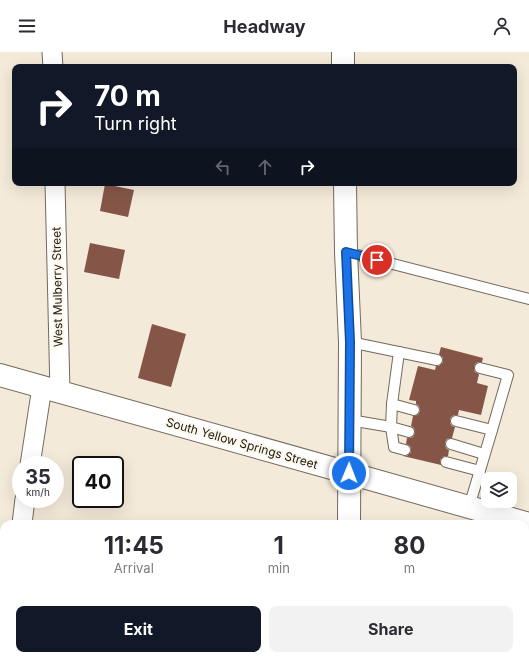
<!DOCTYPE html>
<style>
body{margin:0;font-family:Inter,sans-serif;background:#f2f2f3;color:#2b2b33;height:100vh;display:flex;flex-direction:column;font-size:15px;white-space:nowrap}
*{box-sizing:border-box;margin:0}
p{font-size:13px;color:#7c7c81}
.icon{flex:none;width:22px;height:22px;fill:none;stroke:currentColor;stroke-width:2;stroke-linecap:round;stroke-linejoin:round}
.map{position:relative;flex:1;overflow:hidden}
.sheet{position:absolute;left:0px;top:468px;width:529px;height:140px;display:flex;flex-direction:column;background:#fff;border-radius:12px 12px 0 0;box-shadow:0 4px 16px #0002}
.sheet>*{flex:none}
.top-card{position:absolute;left:12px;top:12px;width:505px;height:122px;border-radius:8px;box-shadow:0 4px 16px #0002;background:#111827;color:#fff;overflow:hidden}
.buttons{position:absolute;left:481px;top:420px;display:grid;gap:8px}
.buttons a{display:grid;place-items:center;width:36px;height:36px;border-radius:8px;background:#fff;box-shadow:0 4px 16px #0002;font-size:20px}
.speed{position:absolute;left:12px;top:404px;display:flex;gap:8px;font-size:20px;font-weight:700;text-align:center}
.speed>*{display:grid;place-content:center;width:52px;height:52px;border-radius:50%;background:#fff;box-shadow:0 4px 16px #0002;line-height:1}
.speed small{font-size:10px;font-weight:400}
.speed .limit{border:2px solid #111;border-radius:6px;background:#fff;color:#111}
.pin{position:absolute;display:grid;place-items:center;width:34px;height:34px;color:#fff;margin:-17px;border:2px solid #fff;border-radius:50%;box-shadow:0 1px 4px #0007}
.me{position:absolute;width:44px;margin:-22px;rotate:1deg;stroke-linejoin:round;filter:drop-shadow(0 0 3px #0008)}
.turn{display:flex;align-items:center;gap:14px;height:84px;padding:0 16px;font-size:18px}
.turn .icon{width:52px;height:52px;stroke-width:2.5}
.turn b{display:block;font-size:28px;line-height:34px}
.lanes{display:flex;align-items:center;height:38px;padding:0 16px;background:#0003;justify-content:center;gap:20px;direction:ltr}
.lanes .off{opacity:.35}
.eta{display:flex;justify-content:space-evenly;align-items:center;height:68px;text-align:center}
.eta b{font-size:24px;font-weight:700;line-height:28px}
.primary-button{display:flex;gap:8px;margin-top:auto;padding:8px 16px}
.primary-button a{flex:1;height:46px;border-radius:8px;background:#111827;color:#fff;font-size:16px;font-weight:700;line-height:46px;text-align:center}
.primary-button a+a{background:#f2f2f3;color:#2b2b33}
header{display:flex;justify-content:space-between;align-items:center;height:52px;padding:0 16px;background:#fff;font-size:18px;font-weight:700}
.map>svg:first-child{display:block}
</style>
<header><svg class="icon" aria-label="menu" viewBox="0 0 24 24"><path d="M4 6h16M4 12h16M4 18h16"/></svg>Headway<svg class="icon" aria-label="person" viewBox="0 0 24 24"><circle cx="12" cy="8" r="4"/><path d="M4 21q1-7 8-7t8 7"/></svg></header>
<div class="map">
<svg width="529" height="608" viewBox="0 0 529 608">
<rect width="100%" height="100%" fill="#f4ead9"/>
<g fill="#855647">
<polygon points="105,132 134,138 128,165 100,159"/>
<polygon points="90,191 125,198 119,227 84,220"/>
<polygon points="152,272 186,282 171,335 138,326"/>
<polygon points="441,295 483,306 482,310 478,310 475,312 474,317 475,320 479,322 477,331 488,334 481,363 459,358 458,363 454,363 451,365 450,368 450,371 452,374 455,375 452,386 447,387 445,390 445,394 447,397 449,398 448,404 444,404 440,408 441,413 403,404 407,404 411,400 411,397 410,394 406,392 407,386 410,386 413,385 415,381 414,376 411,374 413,364 418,363 420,359 419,354 416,352 416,349 409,348 418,314 435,318 436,314 439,314 443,310 443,306 439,302"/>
</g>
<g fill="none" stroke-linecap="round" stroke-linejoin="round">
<defs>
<g id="lane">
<polyline points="346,200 529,247"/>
<polyline points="350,290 437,308"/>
<polyline points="399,300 392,352 414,358"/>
<polyline points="480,316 508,323 492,378"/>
<polyline points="392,352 391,375 394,395 405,398"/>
<polyline points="350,368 391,375 409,380"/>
<polyline points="456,369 492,378 469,455"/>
<polyline points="451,392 484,402"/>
<polyline points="446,410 480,419"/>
<polyline points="525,568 525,608"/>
<polyline points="169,608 169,604"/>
</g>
<g id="street">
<polyline points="52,0 53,15"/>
<polyline points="55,131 60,340"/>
<polyline points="30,413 42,335"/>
<polyline points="22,472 25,447"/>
<polyline points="0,570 4,570"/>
<polyline points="1,608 4,589"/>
</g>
<g id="secondary">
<polyline points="343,0 343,15"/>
<polyline points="345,131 346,200 350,290 349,472"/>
<polyline points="0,323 349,421 529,472"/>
<polyline points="348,608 348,604"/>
</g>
</defs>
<use href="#lane" stroke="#72695a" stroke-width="12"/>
<use href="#street" stroke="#72695a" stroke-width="21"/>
<use href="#secondary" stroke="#72695a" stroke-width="24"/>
<use href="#lane" stroke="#fff" stroke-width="10"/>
<use href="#street" stroke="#fff" stroke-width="19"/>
<use href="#secondary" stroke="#fff" stroke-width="22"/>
</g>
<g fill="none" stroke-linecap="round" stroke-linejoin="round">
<defs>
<polyline id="route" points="349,421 350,290 346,200 377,208"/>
</defs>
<use href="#route" stroke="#114b97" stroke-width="10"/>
<use href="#route" stroke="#1a73e8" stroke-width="7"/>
</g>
<g text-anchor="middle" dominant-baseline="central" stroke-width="4" stroke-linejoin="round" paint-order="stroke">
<g font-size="12" fill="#232019" stroke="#fef8ed">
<text transform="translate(57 235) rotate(-91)">West Mulberry Street</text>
<text transform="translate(242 391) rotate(16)">South Yellow Springs Street</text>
</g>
</g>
</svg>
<div class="buttons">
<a><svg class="icon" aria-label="layers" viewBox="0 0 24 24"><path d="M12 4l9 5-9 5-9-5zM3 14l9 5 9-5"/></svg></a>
</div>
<div class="speed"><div>35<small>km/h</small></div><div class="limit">40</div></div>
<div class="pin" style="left:377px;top:208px;background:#d93025"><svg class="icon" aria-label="arrive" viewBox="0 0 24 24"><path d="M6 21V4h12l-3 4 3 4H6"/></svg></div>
<svg class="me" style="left:349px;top:421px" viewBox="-20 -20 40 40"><circle r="17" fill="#1a73e8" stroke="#fff" stroke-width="3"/><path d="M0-11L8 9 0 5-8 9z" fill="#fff"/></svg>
<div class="top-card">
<div class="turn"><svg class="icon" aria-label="right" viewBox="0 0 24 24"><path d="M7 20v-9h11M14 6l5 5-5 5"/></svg><div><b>70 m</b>Turn right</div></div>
<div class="lanes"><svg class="icon off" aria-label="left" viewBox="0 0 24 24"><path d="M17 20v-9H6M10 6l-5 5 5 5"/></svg><svg class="icon off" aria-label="ahead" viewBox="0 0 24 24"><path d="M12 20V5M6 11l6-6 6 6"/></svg><svg class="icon" aria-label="right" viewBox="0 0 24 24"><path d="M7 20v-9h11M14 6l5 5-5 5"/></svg></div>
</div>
<section class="sheet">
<div class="eta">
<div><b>11:45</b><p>Arrival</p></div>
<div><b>1</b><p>min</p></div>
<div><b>80</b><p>m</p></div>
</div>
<div class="primary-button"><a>Exit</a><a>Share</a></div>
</section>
</div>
